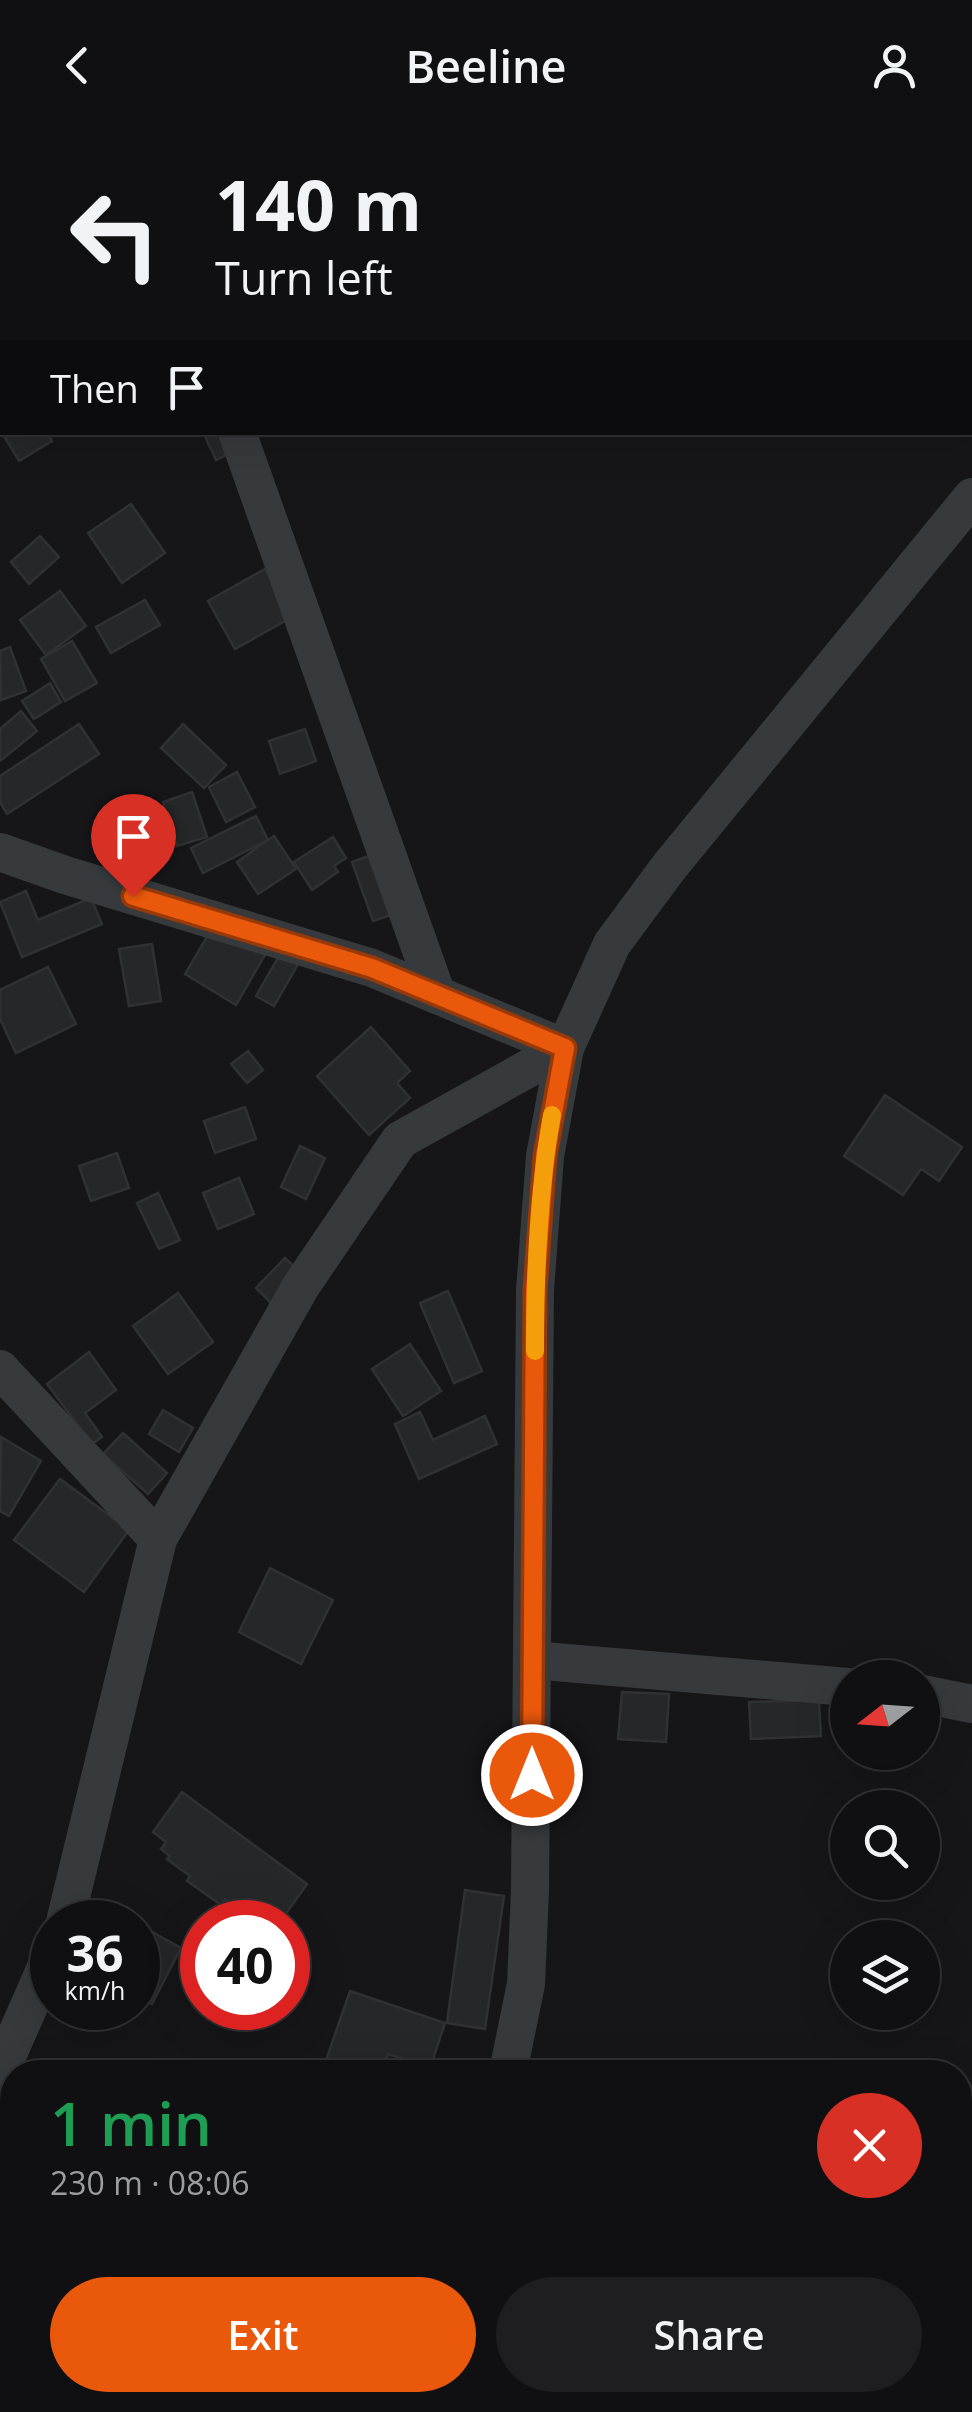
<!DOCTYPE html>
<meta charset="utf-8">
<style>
body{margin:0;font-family:"Open Sans",sans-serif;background:#1e1e20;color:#f1f3f6;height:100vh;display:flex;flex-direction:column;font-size:38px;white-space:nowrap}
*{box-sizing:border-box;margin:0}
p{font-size:32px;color:#9c9d9f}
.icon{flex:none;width:55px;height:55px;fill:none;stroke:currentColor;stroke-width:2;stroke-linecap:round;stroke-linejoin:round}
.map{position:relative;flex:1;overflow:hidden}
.panel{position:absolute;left:0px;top:1930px;width:972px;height:352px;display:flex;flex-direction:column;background:#101012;border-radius:40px 40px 0 0;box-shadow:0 10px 40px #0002,0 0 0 2px #303032}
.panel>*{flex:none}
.top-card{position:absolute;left:0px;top:0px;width:972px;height:305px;box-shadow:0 10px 40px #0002,0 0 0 2px #303032;background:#101012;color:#f1f3f6;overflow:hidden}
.needle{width:65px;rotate:253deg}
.tools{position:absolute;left:830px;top:1530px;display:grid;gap:20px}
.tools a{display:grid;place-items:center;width:110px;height:110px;border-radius:50%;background:#101012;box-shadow:0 10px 40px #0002,0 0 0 2px #303032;font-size:50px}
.speed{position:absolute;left:30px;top:1770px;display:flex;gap:20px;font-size:50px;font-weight:700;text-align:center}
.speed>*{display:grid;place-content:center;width:130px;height:130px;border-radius:50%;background:#101012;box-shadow:0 10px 40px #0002,0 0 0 2px #303032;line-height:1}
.speed small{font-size:25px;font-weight:400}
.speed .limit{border:15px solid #d22;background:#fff;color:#111}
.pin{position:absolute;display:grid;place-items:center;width:85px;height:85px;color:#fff;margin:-102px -42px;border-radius:50% 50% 50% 0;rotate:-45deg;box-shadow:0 0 10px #0007}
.pin .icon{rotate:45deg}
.me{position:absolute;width:110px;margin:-55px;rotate:0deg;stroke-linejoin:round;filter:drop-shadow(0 0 8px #0008)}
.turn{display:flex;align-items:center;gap:35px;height:210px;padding:0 50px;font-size:45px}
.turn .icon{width:130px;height:130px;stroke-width:2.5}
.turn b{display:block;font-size:70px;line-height:85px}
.then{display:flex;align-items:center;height:95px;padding:0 50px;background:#0003;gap:20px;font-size:38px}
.round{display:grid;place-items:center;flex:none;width:105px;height:105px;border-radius:52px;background:#1e1e20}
.head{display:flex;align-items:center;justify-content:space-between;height:170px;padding:0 50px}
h1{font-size:60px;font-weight:600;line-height:75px;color:#1e9e55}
.action{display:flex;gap:20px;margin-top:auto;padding:20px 50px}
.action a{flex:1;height:115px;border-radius:60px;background:#ea580c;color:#fff;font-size:40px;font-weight:600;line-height:115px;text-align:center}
.action a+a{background:#1e1e20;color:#f1f3f6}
header{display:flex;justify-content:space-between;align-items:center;height:130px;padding:0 50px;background:#101012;font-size:45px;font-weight:600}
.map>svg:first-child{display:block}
</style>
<header><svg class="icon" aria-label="back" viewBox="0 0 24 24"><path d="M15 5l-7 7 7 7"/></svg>Beeline<svg class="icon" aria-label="person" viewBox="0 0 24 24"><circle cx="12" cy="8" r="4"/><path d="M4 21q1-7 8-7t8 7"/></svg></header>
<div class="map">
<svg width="972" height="2282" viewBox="0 0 972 2282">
<rect width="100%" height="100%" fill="#161618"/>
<g fill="#262729" stroke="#303134" stroke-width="2.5">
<polygon points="807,0 896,0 805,2"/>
<polygon points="9,302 47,302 52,311 19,331 4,306"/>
<polygon points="203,302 238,302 244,316 216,330"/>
<polygon points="131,374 165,423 122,453 88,403"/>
<polygon points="40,406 59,427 29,454 11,432"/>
<polygon points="265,439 292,487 235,519 208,471"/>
<polygon points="60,461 86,496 46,525 20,490"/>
<polygon points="145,470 160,495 111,523 96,497"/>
<polygon points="72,511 97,553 65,571 41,529"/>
<polygon points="10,517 26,561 1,570 0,521"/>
<polygon points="50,553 61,572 34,589 22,571"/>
<polygon points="21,581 37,601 0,631 0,599"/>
<polygon points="79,594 99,624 7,684 0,672 0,646"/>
<polygon points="183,594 226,635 204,658 161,618"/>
<polygon points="305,599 316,631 280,644 269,611"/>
<polygon points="237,642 255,677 226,692 209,657"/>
<polygon points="192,662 207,707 177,716 163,672"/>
<polygon points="256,686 268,710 203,743 191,718"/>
<polygon points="274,706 296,739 258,764 237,732"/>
<polygon points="333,707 346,728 334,736 338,742 312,760 294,732"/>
<polygon points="396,716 394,784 373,791 352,732"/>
<polygon points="26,761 38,790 91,768 102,794 22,827 0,772"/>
<polygon points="222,781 273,811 236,875 185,844"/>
<polygon points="152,814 161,871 129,876 119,819"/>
<polygon points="283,819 301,829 274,876 256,866"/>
<polygon points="48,837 76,894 16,923 0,889 0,860"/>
<polygon points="371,897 410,941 397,953 410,968 369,1005 317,946"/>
<polygon points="248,921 263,940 247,953 231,934"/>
<polygon points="885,965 962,1017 939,1051 921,1039 903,1065 844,1026"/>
<polygon points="245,977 256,1009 215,1023 204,991"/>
<polygon points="300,1016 325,1028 306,1069 281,1057"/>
<polygon points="117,1023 129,1058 91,1071 79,1036"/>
<polygon points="239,1048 254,1084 218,1099 203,1063"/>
<polygon points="158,1063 180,1110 159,1119 137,1073"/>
<polygon points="285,1128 303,1145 274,1176 256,1158"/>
<polygon points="448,1161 482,1241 454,1253 420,1173"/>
<polygon points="178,1163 213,1212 168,1244 133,1196"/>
<polygon points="410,1214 441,1261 403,1286 372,1239"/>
<polygon points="89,1222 116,1260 85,1283 102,1307 92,1314 47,1254"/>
<polygon points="163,1280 193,1298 179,1322 149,1304"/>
<polygon points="420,1282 433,1310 485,1286 497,1314 419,1349 395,1294"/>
<polygon points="123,1303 167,1343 148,1364 103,1324"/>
<polygon points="1,1307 41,1331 9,1386 0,1381"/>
<polygon points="60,1349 129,1400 84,1462 14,1410"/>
<polygon points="270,1438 333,1470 301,1534 239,1502"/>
<polygon points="622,1562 669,1564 666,1612 618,1609"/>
<polygon points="819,1570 821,1606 751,1609 749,1572"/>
<polygon points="182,1662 307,1754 280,1792 265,1781 260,1788 249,1780 245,1785 225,1769 221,1775 187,1751 190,1746 167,1729 170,1726 161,1719 166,1712 153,1702"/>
<polygon points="465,1760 504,1766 485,1899 447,1893"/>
<polygon points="138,1794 181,1818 152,1874 138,1866"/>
<polygon points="288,1818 306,1835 288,1856"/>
<polygon points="350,1861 445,1893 430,1938 388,1924 382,1942 322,1942"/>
<polygon points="220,1878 264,1878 244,1899"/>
<polygon points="9,2098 12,2100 12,2162 0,2156 0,2118"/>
<polygon points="0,2241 12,2247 0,2270"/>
<polygon points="9,2258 12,2259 12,2270 28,2270 24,2282 0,2282"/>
</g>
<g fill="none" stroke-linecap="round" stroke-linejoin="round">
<g stroke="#373a3d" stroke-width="38">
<polyline points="106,0 107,2"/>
<polyline points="237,302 437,865"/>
<polyline points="0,722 65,745 372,838 565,918"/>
<polyline points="0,1239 158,1409"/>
<polyline points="532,1530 848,1557"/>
<polyline points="922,1564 972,1574"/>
<polyline points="65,1792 158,1409 301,1156 400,1010 565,918"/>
<polyline points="0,1942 52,1824"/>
<polyline points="508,1942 526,1854 530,1760 535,1160 545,1026 565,918 612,814 669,737 972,367"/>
<polyline points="376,2282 381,2270"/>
</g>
</g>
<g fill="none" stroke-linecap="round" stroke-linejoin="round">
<defs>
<polyline id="route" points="133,766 372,838 565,918 545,1026 535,1160 532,1645"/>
</defs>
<use href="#route" stroke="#983908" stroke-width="25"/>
<use href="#route" stroke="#ea580c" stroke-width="18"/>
<path stroke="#f59e0b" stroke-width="18" d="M535,1221C535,1142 538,1062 552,985"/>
</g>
</svg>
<div class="tools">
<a><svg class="needle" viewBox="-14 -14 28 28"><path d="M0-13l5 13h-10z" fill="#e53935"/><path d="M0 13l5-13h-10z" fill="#9c9d9f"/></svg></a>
<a><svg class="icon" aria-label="search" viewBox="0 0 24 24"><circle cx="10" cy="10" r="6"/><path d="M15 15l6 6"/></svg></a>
<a><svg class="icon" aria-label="layers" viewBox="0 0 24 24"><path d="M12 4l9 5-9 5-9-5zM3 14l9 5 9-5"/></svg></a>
</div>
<div class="speed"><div>36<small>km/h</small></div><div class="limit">40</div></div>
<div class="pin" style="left:133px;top:766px;background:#d93025"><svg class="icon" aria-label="arrive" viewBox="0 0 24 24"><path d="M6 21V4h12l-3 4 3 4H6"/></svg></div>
<svg class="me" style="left:532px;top:1645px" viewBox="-20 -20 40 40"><circle r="17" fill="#ea580c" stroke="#fff" stroke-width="3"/><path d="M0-11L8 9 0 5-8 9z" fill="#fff"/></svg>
<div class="top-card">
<div class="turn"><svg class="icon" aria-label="left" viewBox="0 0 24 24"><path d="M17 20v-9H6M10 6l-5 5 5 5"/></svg><div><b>140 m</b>Turn left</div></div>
<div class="then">Then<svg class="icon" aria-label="arrive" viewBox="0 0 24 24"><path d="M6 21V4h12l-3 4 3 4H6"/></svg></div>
</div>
<section class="panel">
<div class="head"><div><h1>1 min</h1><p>230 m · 08:06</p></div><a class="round" style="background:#d93025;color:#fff"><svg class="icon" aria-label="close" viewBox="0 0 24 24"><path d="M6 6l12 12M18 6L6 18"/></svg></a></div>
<div class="action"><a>Exit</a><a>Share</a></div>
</section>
</div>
